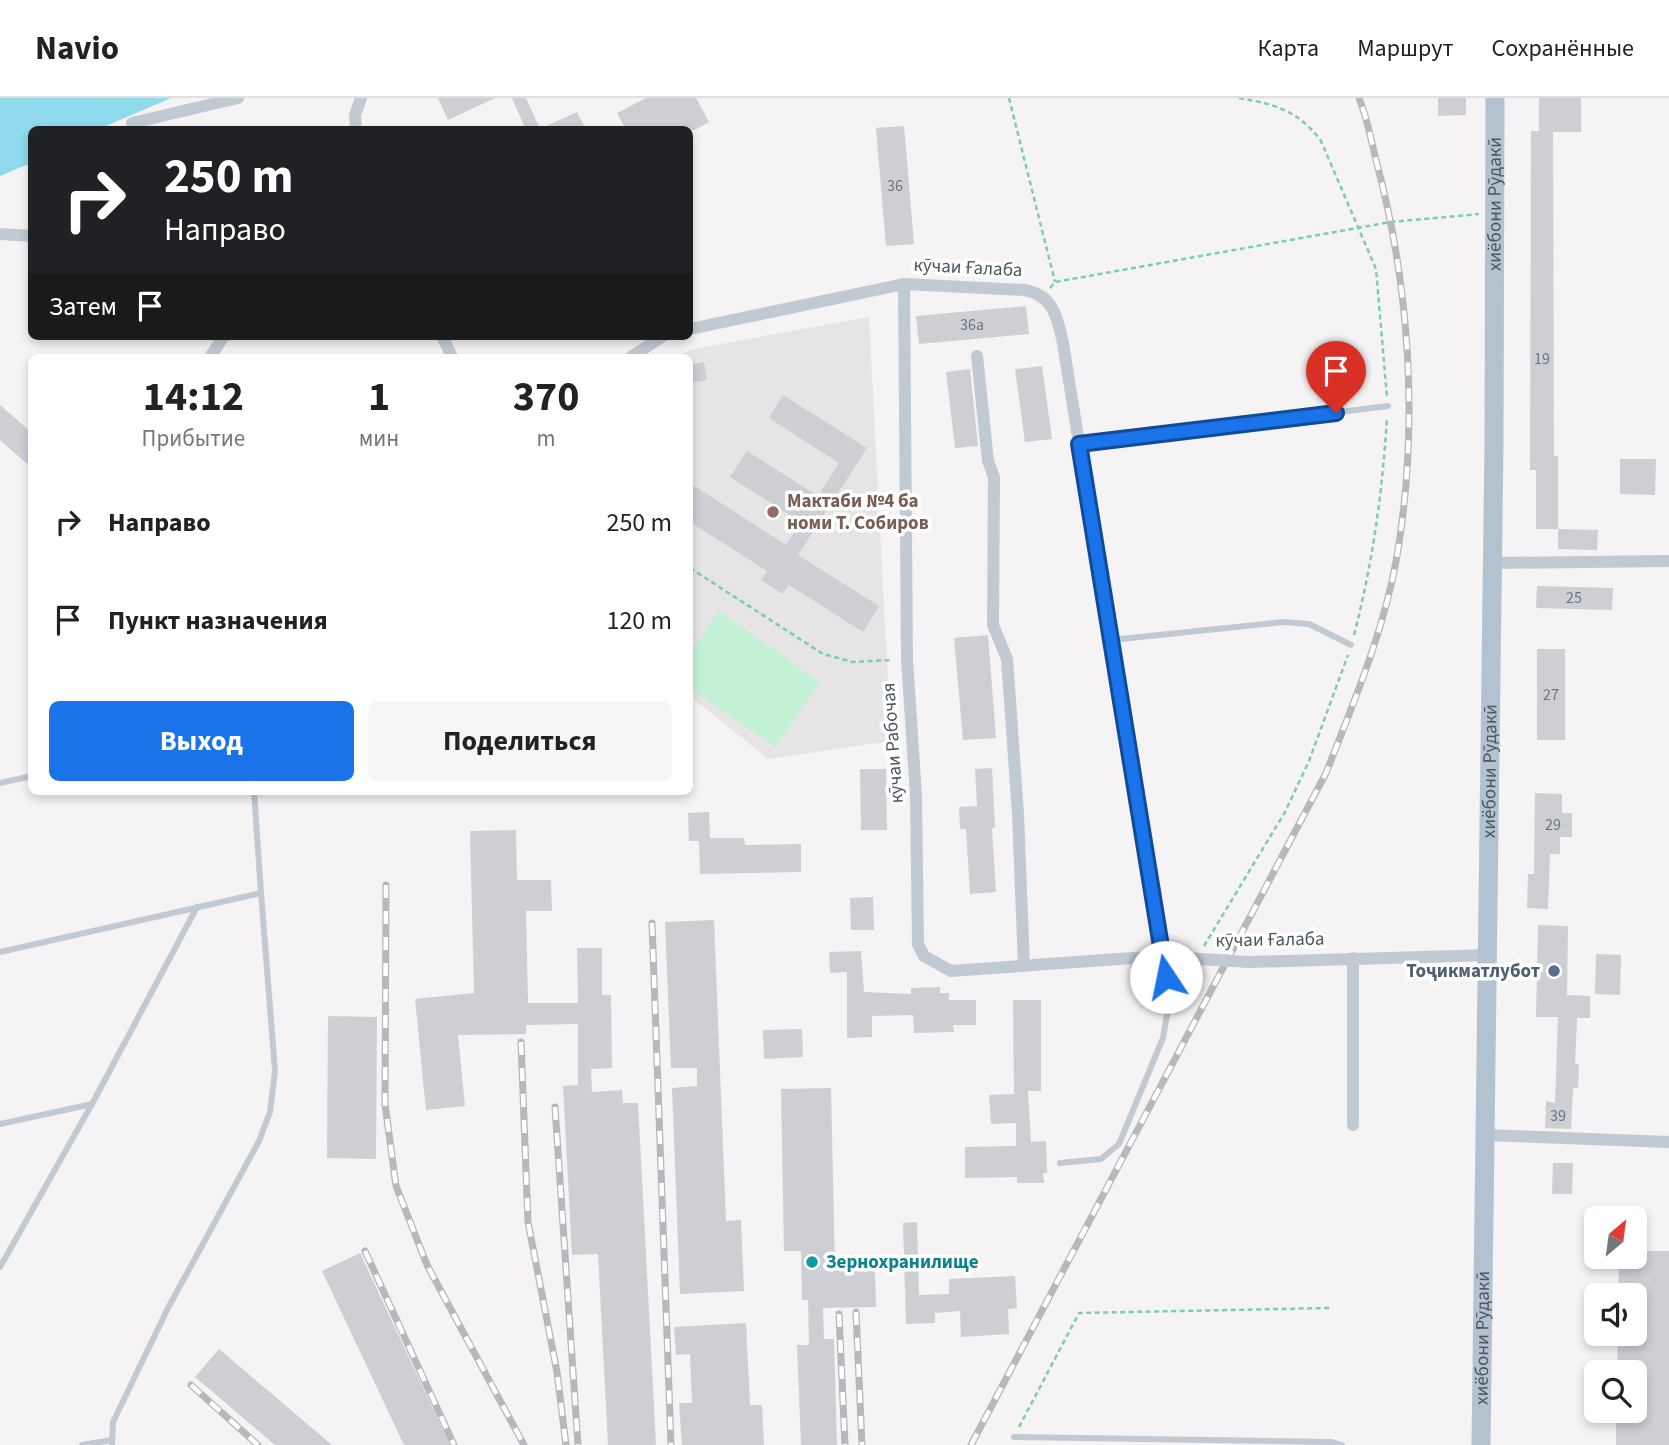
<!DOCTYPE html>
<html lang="ru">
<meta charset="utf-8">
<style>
body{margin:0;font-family:"Source Sans 3",sans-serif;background:#f6f6f6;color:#222;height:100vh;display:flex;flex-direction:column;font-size:26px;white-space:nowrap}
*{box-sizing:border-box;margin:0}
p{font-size:23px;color:#767676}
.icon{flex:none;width:38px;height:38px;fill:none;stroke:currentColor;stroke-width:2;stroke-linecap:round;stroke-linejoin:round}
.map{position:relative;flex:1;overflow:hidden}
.panel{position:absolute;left:28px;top:256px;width:665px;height:441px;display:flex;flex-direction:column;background:#fff;border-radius:10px;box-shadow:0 4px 10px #0003}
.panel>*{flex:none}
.guide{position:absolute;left:28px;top:28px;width:665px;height:214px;border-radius:10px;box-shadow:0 4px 10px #0003;background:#202124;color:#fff;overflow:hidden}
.needle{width:46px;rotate:29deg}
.fabs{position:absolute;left:1584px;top:1108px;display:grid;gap:14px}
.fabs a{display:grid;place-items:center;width:63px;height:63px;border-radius:10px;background:#fff;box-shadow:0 4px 10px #0003;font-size:35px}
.pin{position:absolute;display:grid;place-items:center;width:60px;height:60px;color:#fff;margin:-72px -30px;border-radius:50% 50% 50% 0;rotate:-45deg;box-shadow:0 0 7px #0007}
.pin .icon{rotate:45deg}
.me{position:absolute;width:77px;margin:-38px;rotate:349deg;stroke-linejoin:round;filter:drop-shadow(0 0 5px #0008)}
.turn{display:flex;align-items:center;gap:24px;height:147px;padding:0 21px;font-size:32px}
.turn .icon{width:91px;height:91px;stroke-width:2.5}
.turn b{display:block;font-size:49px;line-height:60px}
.then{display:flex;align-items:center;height:66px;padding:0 21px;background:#0003;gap:14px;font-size:26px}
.eta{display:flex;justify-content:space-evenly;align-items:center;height:119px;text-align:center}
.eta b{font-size:42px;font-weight:700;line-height:49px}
.button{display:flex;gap:14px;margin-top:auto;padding:14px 21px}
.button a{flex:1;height:80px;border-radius:10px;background:#1a73e8;color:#fff;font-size:28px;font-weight:700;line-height:80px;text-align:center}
.button a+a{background:#f6f6f6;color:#222}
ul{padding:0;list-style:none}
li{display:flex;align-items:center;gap:21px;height:98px;padding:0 21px}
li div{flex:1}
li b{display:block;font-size:26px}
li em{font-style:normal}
header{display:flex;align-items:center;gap:42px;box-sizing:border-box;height:98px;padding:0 35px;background:#fff;border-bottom:2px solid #e0e0e0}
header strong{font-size:33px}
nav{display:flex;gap:38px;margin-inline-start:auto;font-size:24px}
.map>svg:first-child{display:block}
</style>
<header>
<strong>Navio</strong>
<nav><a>Карта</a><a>Маршрут</a><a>Сохранённые</a></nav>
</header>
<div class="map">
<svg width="1669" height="1347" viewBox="0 0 1669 1347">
<rect width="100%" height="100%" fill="#f5f3f3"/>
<polygon fill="#e6e4e5" points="869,219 891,643 768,661 690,598 690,259 673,259 694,251"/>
<polygon fill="#c3f1d5" points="719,513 820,584 775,649 690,590 690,555"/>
<polygon fill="#90daee" points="0,0 171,0 99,31 32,32 31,65 0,78"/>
<g fill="#cdcfd5">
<polygon points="438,0 495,0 448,22"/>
<polygon points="512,0 526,0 540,31 577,14 586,32 526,32"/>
<polygon points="646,0 696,0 709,24 695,32 626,32 617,15"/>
<polygon points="1438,0 1466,0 1466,17 1438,18"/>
<polygon points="1539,0 1581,0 1581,34 1553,34 1554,358 1558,358 1558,431 1536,431 1536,372 1530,372 1531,33 1539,33"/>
<polygon points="904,28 914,146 886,148 876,30"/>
<polygon points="1026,208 1029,236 919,246 916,218"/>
<polygon points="704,264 707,282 690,285 690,267"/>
<polygon points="1042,268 1052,341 1025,344 1015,271"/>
<polygon points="970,271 978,348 955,350 946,274"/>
<polygon points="783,297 867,350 798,457 879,508 863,534 789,487 783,496 761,482 767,473 690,424 690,385 786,447 801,424 730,379 747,353 818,398 839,365 769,320"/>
<polygon points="0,307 32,335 32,370 0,342"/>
<polygon points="1620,361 1656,361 1655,397 1620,396"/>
<polygon points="1558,431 1598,432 1597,452 1558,451"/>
<polygon points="1537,488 1613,490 1612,512 1536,510"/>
<polygon points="988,537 996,640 963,642 954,540"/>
<rect x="1537" y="551" width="28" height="91"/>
<polygon points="992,670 995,730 992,730 996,794 970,796 966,731 960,731 959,709 977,708 975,671"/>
<polygon points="860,671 886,671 887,732 861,732"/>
<polygon points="1535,695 1562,696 1562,715 1572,715 1572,739 1560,739 1560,756 1550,756 1548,811 1527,810 1528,776 1534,776"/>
<polygon points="709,714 710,740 744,740 745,747 801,746 801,774 700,776 699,743 689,743 688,715"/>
<polygon points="516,732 517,782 551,782 552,813 526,813 528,905 578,905 577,850 602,850 602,897 611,897 612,970 591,971 592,994 622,992 623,1005 638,1005 656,1347 608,1347 598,1156 572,1157 563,988 578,987 578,926 526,927 526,936 458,937 465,1008 426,1012 415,901 474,895 470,733"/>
<polygon points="873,799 874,832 851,832 850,800"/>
<polygon points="714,822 726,1123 741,1122 744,1193 680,1196 672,990 697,988 697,970 671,970 665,824"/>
<polygon points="1538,827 1568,828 1567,897 1590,898 1590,920 1577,920 1575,966 1579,966 1578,990 1573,990 1571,1031 1545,1030 1546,1003 1555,1005 1558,919 1536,919"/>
<polygon points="861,853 864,894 911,896 911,890 940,889 940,895 949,895 949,902 976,902 976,927 953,927 954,934 914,935 913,917 872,918 872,939 847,940 847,874 830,875 829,854"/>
<polygon points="1596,856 1621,857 1620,897 1595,896"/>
<polygon points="1013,902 1041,902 1041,993 1028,993 1031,1044 1046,1043 1047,1075 1043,1075 1044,1085 1017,1085 1017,1079 965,1080 965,1049 1016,1048 1016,1025 991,1026 989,997 1014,996"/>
<polygon points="328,918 377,919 376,1061 327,1060"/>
<polygon points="802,931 803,959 764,961 763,932"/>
<polygon points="831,990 835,1172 875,1171 876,1209 823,1210 824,1241 834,1241 837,1347 801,1347 797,1247 809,1247 808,1202 802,1202 801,1153 784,1153 781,991"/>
<polygon points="1553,1065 1573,1065 1572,1096 1552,1096"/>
<polygon points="917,1124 919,1197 949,1196 949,1181 1015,1178 1017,1210 1008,1211 1009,1236 961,1239 960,1213 935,1215 935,1225 906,1226 903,1125"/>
<polygon points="1634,1153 1669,1153 1669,1347 1616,1347 1616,1312 1634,1312 1634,1274 1617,1274 1618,1236 1634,1236 1634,1197 1618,1197 1619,1158 1634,1158"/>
<polygon points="360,1155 450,1347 404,1347 322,1173"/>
<polygon points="746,1225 750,1307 762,1307 764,1347 682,1347 679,1305 692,1305 690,1256 676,1257 674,1229"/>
<polygon points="219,1251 332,1347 275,1347 195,1279"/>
</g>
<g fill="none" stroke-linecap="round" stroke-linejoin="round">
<g stroke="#7ad0a6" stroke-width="2.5" stroke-dasharray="5 3.5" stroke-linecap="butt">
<polyline points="1009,0 1055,184"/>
<path d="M1239,0C1275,6 1299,13 1321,43L1376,171L1387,299"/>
<polyline points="1050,190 1055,184 1391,124 1479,116"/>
<polyline points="690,470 823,556 853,564 893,562"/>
<path d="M1354,537C1373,463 1382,397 1387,320"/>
<polyline points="1204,848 1285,714 1309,663 1348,557"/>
<polyline points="1019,1329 1079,1215 1329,1210"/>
</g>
<g stroke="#c1cad2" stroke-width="6">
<polyline points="1079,346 1388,308"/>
<polyline points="1111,542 1283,524 1309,526 1351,547"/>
<polyline points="0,685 32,678"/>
<polyline points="0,854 261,795 254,693"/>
<polyline points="0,1026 92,1006"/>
<polyline points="1060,1065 1101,1061 1119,1046 1163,940 1170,899 1161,858"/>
<polyline points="0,1169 92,1006 197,809"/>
<polyline points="1014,1339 1332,1344 1342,1347"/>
<polyline points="82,1347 112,1342"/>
<polyline points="112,1347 113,1324 168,1210 259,1043 270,1014 275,973 261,795"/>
</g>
<g stroke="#c1cad2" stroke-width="12">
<polyline points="132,25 238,0"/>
<polyline points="356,32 355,17 361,0"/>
<polyline points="0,136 32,138"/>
<polyline points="904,186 907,561 916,698 918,846 924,858 951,873 1161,858"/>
<path d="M690,231L904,186L1025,192C1054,198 1057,219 1063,245L1161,858L1200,861"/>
<polyline points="442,238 452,259"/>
<polyline points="977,258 988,363 994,379 993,527 1007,561 1018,716 1024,868"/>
<polyline points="210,259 224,238"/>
<polyline points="631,259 663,238"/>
<polyline points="1492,465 1669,463"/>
<polyline points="1249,864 1489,857"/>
<polyline points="1353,1027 1353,860"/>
<polyline points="1484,1037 1669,1044"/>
</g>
<path stroke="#b3c2d1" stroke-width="19" id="s1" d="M1481,1347L1494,344L1495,0"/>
<defs>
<g id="rail">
<polyline points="386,787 385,1006 396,1088 427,1167 524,1347"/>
<polyline points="652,825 671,1347"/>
<polyline points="521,944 528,1124 557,1274 566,1347"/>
<polyline points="555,1009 578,1347"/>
<polyline points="365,1153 454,1347"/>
<polyline points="856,1214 862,1347"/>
<polyline points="839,1216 845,1347"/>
<polyline points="191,1287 258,1347"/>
<path d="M971,1347L1326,675C1354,604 1384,533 1397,458C1419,327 1410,189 1376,62C1371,41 1367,20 1359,0"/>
</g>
</defs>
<use href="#rail" stroke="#b5b8bd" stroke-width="7"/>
<use href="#rail" stroke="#fff" stroke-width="4.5" stroke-dasharray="13" stroke-linecap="butt"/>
<polyline stroke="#c1cad2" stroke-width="12" points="1200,861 1249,864"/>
</g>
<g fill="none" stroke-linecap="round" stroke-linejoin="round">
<defs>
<polyline id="route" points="1166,879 1079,346 1336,315"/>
</defs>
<use href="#route" stroke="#114b97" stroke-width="18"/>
<use href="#route" stroke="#1a73e8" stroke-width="12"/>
</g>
<circle fill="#8d6e63" stroke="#fff" stroke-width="2.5" cx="773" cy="414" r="7"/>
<circle fill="#5c6f8a" stroke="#fff" stroke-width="2.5" cx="1554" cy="873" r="7"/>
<circle fill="#0f9aa8" stroke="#fff" stroke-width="2.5" cx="812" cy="1164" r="7"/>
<g text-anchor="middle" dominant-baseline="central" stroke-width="7" stroke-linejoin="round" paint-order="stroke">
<g font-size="16" fill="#6b747e">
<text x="895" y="88">36</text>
<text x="972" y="227">36а</text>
<text x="1542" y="261">19</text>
<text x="1574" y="500">25</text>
<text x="1551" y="597">27</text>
<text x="1553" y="727">29</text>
<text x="1558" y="1018">39</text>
</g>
<g font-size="19" fill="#4a5661" stroke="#fff">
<text stroke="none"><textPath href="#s1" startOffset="1241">хиёбони Рӯдакӣ</textPath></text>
<text transform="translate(968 170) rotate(3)">кӯчаи Ғалаба</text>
<text transform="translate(893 645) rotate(-94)">кӯчаи Рабочая</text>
<text stroke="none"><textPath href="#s1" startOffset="674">хиёбони Рӯдакӣ</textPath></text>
<text transform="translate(1270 842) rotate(-1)">кӯчаи Ғалаба</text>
<text stroke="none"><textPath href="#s1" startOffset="107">хиёбони Рӯдакӣ</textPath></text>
</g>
<g font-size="19" font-weight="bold" fill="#785e54" stroke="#fff" text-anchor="start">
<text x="787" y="403">Мактаби №4 ба<tspan x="787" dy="22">номи Т. Собиров</tspan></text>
</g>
<g font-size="19" font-weight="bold" fill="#4e5e75" stroke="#fff" text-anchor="end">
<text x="1540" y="873">Тоҷикматлубот</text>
</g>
<g font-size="19" font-weight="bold" fill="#0d838f" stroke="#fff" text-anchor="start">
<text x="826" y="1164">Зернохранилище</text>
</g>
</g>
</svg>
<div class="fabs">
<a><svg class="needle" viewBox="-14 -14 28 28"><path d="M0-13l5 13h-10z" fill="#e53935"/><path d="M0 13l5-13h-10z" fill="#767676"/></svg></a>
<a><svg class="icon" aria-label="sound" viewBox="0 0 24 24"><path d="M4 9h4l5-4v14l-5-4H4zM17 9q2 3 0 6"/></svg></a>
<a><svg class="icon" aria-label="search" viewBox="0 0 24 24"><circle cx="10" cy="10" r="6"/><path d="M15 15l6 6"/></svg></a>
</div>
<div class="pin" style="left:1336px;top:315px;background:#d93025"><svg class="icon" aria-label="arrive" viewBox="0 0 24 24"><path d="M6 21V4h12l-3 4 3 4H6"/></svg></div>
<svg class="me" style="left:1166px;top:879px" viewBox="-20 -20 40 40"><circle r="19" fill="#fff"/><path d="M0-13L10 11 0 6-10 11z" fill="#1a73e8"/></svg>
<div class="guide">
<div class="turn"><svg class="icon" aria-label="right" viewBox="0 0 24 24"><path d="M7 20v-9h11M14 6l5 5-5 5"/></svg><div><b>250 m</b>Направо</div></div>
<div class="then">Затем<svg class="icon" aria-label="arrive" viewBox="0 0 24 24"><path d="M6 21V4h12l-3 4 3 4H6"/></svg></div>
</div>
<section class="panel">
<div class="eta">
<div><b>14:12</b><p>Прибытие</p></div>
<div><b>1</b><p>мин</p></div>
<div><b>370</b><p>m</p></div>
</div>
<ul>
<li><svg class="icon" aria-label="right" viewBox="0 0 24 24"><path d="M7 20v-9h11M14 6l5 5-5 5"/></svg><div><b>Направо</b></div><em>250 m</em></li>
<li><svg class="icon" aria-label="arrive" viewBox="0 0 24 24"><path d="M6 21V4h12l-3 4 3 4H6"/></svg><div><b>Пункт назначения</b></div><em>120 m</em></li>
</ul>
<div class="button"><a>Выход</a><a>Поделиться</a></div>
</section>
</div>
